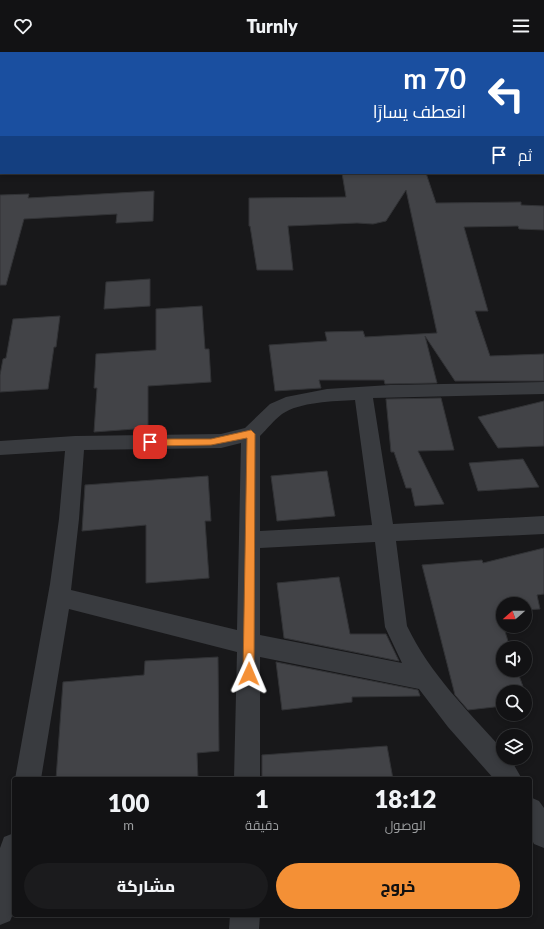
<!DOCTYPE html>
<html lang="ar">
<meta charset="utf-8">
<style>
body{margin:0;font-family:Lato,Cairo,sans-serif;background:#1b1b1d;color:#f1f3f6;direction:rtl;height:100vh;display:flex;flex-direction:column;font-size:15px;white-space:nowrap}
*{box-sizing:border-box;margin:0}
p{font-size:13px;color:#9c9ea0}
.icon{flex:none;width:22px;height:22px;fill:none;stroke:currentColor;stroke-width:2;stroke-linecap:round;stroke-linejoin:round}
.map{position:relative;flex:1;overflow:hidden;direction:ltr}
.details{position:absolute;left:12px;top:725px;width:520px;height:140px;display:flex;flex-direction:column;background:#121214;border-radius:4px;box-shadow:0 2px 6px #0003,0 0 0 1px #313234;direction:rtl}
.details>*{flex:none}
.hud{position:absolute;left:0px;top:0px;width:544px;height:122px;box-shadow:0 2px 6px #0003,0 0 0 1px #313234;direction:rtl;background:#1a4fa0;color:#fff;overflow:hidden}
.needle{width:26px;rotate:250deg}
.tools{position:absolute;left:496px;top:545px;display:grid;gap:8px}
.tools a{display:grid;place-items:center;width:36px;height:36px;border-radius:50%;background:#121214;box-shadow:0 2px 6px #0003,0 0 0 1px #313234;font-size:20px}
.pin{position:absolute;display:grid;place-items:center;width:34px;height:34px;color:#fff;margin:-17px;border-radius:8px;box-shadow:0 2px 6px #0006}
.me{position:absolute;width:44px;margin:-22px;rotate:1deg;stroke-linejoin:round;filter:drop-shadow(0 0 3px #0008)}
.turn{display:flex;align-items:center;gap:14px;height:84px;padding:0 12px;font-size:18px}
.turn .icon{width:52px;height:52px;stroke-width:2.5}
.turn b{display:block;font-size:28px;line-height:34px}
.then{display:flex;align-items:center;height:38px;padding:0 12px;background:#0003;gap:8px;font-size:15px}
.eta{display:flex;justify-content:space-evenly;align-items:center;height:68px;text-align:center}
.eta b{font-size:24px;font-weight:800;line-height:28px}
.action{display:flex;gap:8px;margin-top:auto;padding:8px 12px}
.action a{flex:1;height:46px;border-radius:24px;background:#f49036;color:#111;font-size:16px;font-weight:800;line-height:46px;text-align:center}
.action a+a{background:#1b1b1d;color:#f1f3f6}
header{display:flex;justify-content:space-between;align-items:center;height:52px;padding:0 12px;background:#121214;font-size:18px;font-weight:800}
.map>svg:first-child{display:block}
</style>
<header><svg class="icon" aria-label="menu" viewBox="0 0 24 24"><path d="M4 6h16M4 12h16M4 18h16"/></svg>Turnly<svg class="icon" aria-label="heart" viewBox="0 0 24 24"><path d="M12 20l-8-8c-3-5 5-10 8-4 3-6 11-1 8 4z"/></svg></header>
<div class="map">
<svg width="544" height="877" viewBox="0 0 544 877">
<rect width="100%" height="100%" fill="#18181a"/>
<g fill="#424347" stroke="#323336">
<polygon points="342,121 426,121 436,151 521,150 521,153 544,154 544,178 519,177 518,174 464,175 488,259 475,259 490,304 544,302 544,329 455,329 425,284 437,331 385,332 384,328 319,328 321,336 275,339 269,293 327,289 325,280 363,279 365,285 437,281 406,138 386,169 373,172 357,171 288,174 293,218 257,218 250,174 249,174 249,146 346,145"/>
<polygon points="154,139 153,169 116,171 117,162 24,167 6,233 0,233 0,143 29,142 28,146"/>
<polygon points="150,227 150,254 104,257 106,230"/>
<polygon points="202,254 205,297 209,297 211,330 148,334 148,376 94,380 97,336 94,336 96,302 156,298 156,257"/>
<polygon points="60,264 56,295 54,295 48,337 0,340 0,323 3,307 6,306 13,267"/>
<polygon points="441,346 454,398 418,399 444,452 415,454 411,436 406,436 394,400 391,400 386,347"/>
<polygon points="544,349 544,394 498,396 478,365"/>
<polygon points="523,407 539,435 478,439 469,411"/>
<polygon points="327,419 335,464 277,469 271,424"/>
<polygon points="208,424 211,469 205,469 209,526 146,531 146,473 82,479 85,433"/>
<polygon points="544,496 544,542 537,543 540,557 525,558 525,552 503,552 503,559 499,559 510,596 503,596 503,618 517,618 525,640 503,640 503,654 468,658 455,643 422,513 482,508 483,511"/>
<polygon points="339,525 350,582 386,582 399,609 284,586 277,531"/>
<polygon points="218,605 219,699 197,701 198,727 56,727 63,630 144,623 145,609"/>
<polygon points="276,610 418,638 420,644 352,645 352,650 282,658"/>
<polygon points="387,694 393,727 262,727 262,703"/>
</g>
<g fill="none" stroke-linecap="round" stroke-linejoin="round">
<g fill="#393b3f" fill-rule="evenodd">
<rect x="543" y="23" width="1" height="6"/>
<rect x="0" y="42" width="1" height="6"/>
<path d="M544,330V342L373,346L393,472L544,464V482L396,489L407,574C430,622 468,659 503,698V706H510L522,727H494L448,675L419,637L260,605V727H234L237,600L69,557L41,727H15L50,532L59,467L65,399L0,403V389L75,384L221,382L245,376L270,352L286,345L327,337L390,333ZM355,348L372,473L260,479V384C267,377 274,368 282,362C299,350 334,349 355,348ZM241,391L237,578L71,538L79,467L84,398L221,396ZM375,490L385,575L402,611L260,583V496Z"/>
<polygon points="530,745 539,749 544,756 544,796 534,792 530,784"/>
<polygon points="14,781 14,860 10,869 0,873 0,796 4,785"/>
<polygon points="230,863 260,863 259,877 229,877"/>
</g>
</g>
<polygon fill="#f49036" stroke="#9f5e23" points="251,378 255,382 254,622 253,626 249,627 245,626 243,622 247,386 211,393 150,394 146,390 150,387 211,387"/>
</svg>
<div class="tools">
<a><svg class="needle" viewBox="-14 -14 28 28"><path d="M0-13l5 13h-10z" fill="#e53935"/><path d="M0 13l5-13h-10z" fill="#9c9ea0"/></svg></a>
<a><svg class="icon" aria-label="sound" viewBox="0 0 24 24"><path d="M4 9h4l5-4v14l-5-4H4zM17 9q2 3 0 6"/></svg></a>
<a><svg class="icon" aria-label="search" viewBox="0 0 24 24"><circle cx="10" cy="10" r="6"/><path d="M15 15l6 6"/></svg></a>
<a><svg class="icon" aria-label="layers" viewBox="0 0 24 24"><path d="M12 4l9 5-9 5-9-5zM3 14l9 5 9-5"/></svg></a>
</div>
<div class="pin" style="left:150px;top:390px;background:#d93025"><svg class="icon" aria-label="arrive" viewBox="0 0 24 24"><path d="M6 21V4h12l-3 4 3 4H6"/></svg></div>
<svg class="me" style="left:249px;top:622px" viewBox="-20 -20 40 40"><path d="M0-17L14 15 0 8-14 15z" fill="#f49036" stroke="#fff" stroke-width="4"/></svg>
<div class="hud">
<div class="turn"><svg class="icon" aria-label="left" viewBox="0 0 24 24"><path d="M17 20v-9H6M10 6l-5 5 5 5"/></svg><div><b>70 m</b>انعطف يسارًا</div></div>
<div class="then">ثم<svg class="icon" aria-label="arrive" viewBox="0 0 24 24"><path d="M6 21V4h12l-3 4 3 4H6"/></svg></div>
</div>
<section class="details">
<div class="eta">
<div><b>18:12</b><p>الوصول</p></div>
<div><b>1</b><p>دقيقة</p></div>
<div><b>100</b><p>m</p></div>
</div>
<div class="action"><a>خروج</a><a>مشاركة</a></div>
</section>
</div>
